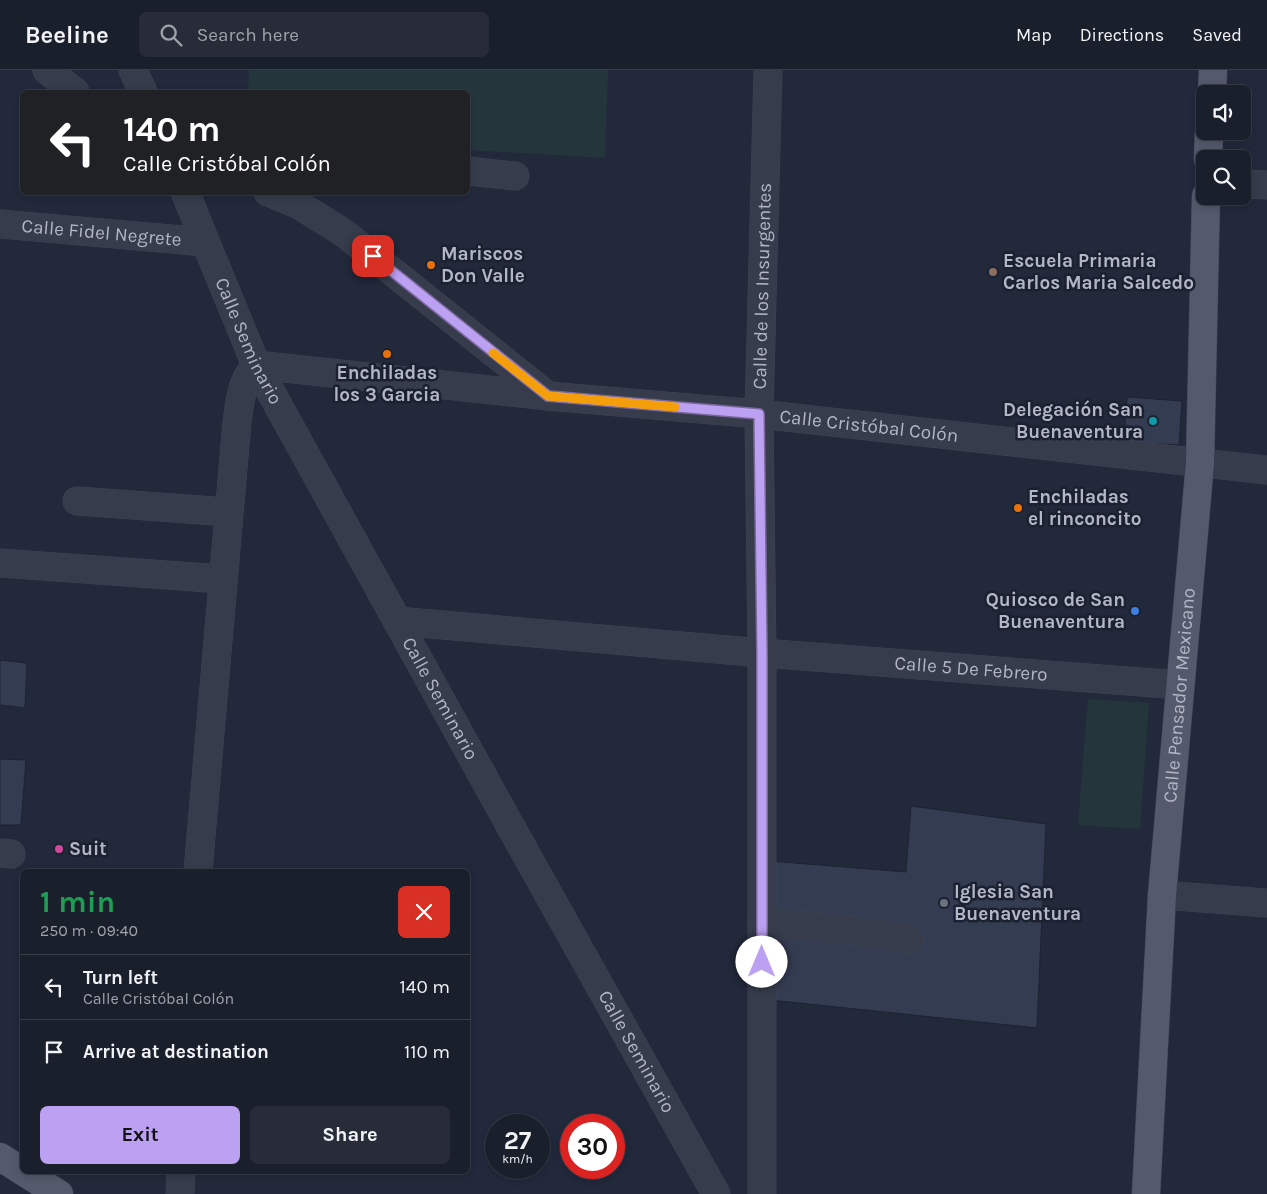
<!DOCTYPE html>
<meta charset="utf-8">
<style>
body{margin:0;font-family:Karla,sans-serif;background:#272c38;color:#f1f3f6;height:100vh;display:flex;flex-direction:column;font-size:19px;white-space:nowrap}
*{box-sizing:border-box;margin:0}
p{font-size:16px;color:#9fa2a9}
.icon{flex:none;width:28px;height:28px;fill:none;stroke:currentColor;stroke-width:2;stroke-linecap:round;stroke-linejoin:round}
.map{position:relative;flex:1;overflow:hidden}
.details{position:absolute;left:20px;top:799px;width:450px;height:305px;display:flex;flex-direction:column;background:#1a1f2c;border-radius:8px;box-shadow:0 2px 8px #0003,0 0 0 1px #383d48}
.details>*{flex:none}
.hud{position:absolute;left:20px;top:20px;width:450px;height:105px;border-radius:8px;box-shadow:0 2px 8px #0003,0 0 0 1px #383d48;background:#202124;color:#fff;overflow:hidden}
.tools{position:absolute;left:1196px;top:15px;display:grid;gap:10px}
.tools a{display:grid;place-items:center;width:55px;height:55px;border-radius:8px;background:#1a1f2c;box-shadow:0 2px 8px #0003,0 0 0 1px #383d48;font-size:25px}
.speed{position:absolute;left:485px;top:1044px;display:flex;gap:10px;font-size:25px;font-weight:700;text-align:center}
.speed>*{display:grid;place-content:center;width:65px;height:65px;border-radius:50%;background:#1a1f2c;box-shadow:0 2px 8px #0003,0 0 0 1px #383d48;line-height:1}
.speed small{font-size:12px;font-weight:400}
.speed .limit{border:8px solid #d22;background:#fff;color:#111}
.pin{position:absolute;display:grid;place-items:center;width:42px;height:42px;color:#fff;margin:-21px;border-radius:10px;box-shadow:0 2px 8px #0006}
.me{position:absolute;width:55px;margin:-28px;rotate:0deg;stroke-linejoin:round;filter:drop-shadow(0 0 4px #0008)}
.turn{display:flex;align-items:center;gap:18px;height:105px;padding:0 20px;font-size:22px}
.turn .icon{width:65px;height:65px;stroke-width:2.5}
.turn b{display:block;font-size:35px;line-height:42px}
.round{display:grid;place-items:center;flex:none;width:52px;height:52px;border-radius:8px;background:#272c38}
.head{display:flex;align-items:center;justify-content:space-between;height:85px;padding:0 20px}
h1{font-size:30px;font-weight:700;line-height:38px;color:#1e9e55}
.primary-button{display:flex;gap:10px;margin-top:auto;padding:10px 20px}
.primary-button a{flex:1;height:58px;border-radius:8px;background:#bca0f2;color:#111;font-size:20px;font-weight:700;line-height:58px;text-align:center}
.primary-button a+a{background:#272c38;color:#f1f3f6}
ul{padding:0;list-style:none}
li{display:flex;align-items:center;gap:15px;height:65px;padding:0 20px;border-top:1px solid #383d48}
li div{flex:1}
li b{display:block;font-size:19px}
li em{font-style:normal}
header{display:flex;align-items:center;gap:30px;box-sizing:border-box;height:70px;padding:0 25px;background:#1a1f2c;border-bottom:1px solid #383d48}
header strong{font-size:24px}
nav{display:flex;gap:28px;margin-inline-start:auto;font-size:18px}
.search{width:350px;height:45px;background:#272c38;display:flex;align-items:center;gap:12px;box-sizing:border-box;padding:0 18px;border-radius:8px;color:#9fa2a9;font-size:19px}
.map>svg:first-child{display:block}
</style>
<header>
<strong>Beeline</strong>
<div class="search"><svg class="icon" aria-label="search" viewBox="0 0 24 24"><circle cx="10" cy="10" r="6"/><path d="M15 15l6 6"/></svg>Search here</div>
<nav><a>Map</a><a>Directions</a><a>Saved</a></nav>
</header>
<div class="map">
<svg width="1267" height="1124" viewBox="0 0 1267 1124">
<rect width="100%" height="100%" fill="#22293b"/>
<g fill="#24363c">
<polygon points="249,0 608,0 605,88 468,80 468,22 248,22"/>
<polygon points="1088,629 1149,633 1140,759 1078,755"/>
</g>
<g fill="#343c52" stroke="#1d2332">
<polygon points="1127,327 1182,331 1179,375 1124,372"/>
<polygon points="0,590 27,593 25,638 0,635"/>
<polygon points="0,689 26,690 21,755 0,755"/>
<polygon points="911,736 1046,754 1037,958 770,930 770,791 906,802"/>
</g>
<g fill="none" stroke-linecap="round" stroke-linejoin="round">
<defs>
<g id="minor">
<polyline points="47,0 75,22"/>
<polyline points="133,0 143,22"/>
<polyline points="468,101 515,106"/>
<polyline points="1242,114 1267,115"/>
<path id="s1" d="M185,122L256,295L507,750L716,1124"/>
<polyline points="268,122 299,135 344,163 548,326"/>
<path id="s2" d="M0,154L205,172"/>
<path id="s3" d="M256,295L548,326L759,344L1267,400"/>
<polyline points="77,431 228,442"/>
<polyline points="0,493 222,509"/>
<path id="s4" d="M397,551L762,583L1180,615"/>
<polyline points="0,783 11,784"/>
<path d="M198,801L237,352C240,332 241,311 256,295"/>
<polyline points="1162,825 1267,833"/>
<polyline points="762,852 841,859 910,869"/>
<polyline points="180,1124 181,1101"/>
<path id="s5" d="M762,1124V583L759,344L768,0"/>
</g>
<g id="major">
<polyline points="1212,24 1213,0"/>
<polyline points="1208,89 1209,61"/>
<polyline points="0,1087 59,1124"/>
<path id="s6" d="M1146,1124L1162,825L1200,393L1206,126"/>
</g>
</defs>
<use href="#minor" stroke="#3f4554" stroke-width="29"/>
<use href="#major" stroke="#3f4554" stroke-width="29"/>
<use href="#minor" stroke="#363c4c" stroke-width="28"/>
<use href="#major" stroke="#545a6c" stroke-width="28"/>
</g>
<g fill="none" stroke-linecap="round" stroke-linejoin="round">
<defs>
<polyline id="route" points="373,186 548,326 759,344 762,583 762,892"/>
</defs>
<use href="#route" stroke="#7a689d" stroke-width="12"/>
<use href="#route" stroke="#bca0f2" stroke-width="9"/>
<polyline stroke="#f59e0b" stroke-width="9" points="493,283 548,326 675,337"/>
</g>
<g fill="#e8710a" stroke="#1b2130" stroke-width="2">
<circle cx="431" cy="195" r="5"/>
<circle cx="387" cy="284" r="5"/>
<circle cx="1018" cy="438" r="5"/>
</g>
<circle fill="#8d6e63" stroke="#1b2130" stroke-width="2" cx="993" cy="202" r="5"/>
<circle fill="#0f9aa8" stroke="#1b2130" stroke-width="2" cx="1153" cy="351" r="5"/>
<circle fill="#3f7fe0" stroke="#1b2130" stroke-width="2" cx="1135" cy="541" r="5"/>
<circle fill="#d1479c" stroke="#1b2130" stroke-width="2" cx="59" cy="779" r="5"/>
<circle fill="#6b7280" stroke="#1b2130" stroke-width="2" cx="944" cy="833" r="5"/>
<g text-anchor="middle" dominant-baseline="central" stroke-width="5" stroke-linejoin="round" paint-order="stroke">
<g font-size="19" fill="#b2b6c7" stroke="#1b2130">
<text stroke="none"><textPath href="#s2" startOffset="102">Calle Fidel Negrete</textPath></text>
<text stroke="none"><textPath href="#s5" startOffset="908">Calle de los Insurgentes</textPath></text>
<text stroke="none"><textPath href="#s1" startOffset="162">Calle Seminario</textPath></text>
<text stroke="none"><textPath href="#s3" startOffset="616">Calle Cristóbal Colón</textPath></text>
<text stroke="none"><textPath href="#s4" startOffset="576">Calle 5 De Febrero</textPath></text>
<text stroke="none"><textPath href="#s6" startOffset="500">Calle Pensador Mexicano</textPath></text>
<text stroke="none"><textPath href="#s1" startOffset="568">Calle Seminario</textPath></text>
<text stroke="none"><textPath href="#s1" startOffset="972">Calle Seminario</textPath></text>
</g>
<g font-size="19" font-weight="bold" fill="#b2b6c7" stroke="#1b2130" text-anchor="start">
<text x="441" y="184">Mariscos<tspan x="441" dy="22">Don Valle</tspan></text>
<text x="1003" y="191">Escuela Primaria<tspan x="1003" dy="22">Carlos Maria Salcedo</tspan></text>
<text x="387" y="303" text-anchor="middle">Enchiladas<tspan x="387" dy="22">los 3 Garcia</tspan></text>
<text x="1143" y="340" text-anchor="end">Delegación San<tspan x="1143" dy="22">Buenaventura</tspan></text>
<text x="1028" y="427">Enchiladas<tspan x="1028" dy="22">el rinconcito</tspan></text>
<text x="1125" y="530" text-anchor="end">Quiosco de San<tspan x="1125" dy="22">Buenaventura</tspan></text>
<text x="69" y="779">Suit</text>
<text x="954" y="822">Iglesia San<tspan x="954" dy="22">Buenaventura</tspan></text>
</g>
</g>
</svg>
<div class="tools">
<a><svg class="icon" aria-label="sound" viewBox="0 0 24 24"><path d="M4 9h4l5-4v14l-5-4H4zM17 9q2 3 0 6"/></svg></a>
<a><svg class="icon" aria-label="search" viewBox="0 0 24 24"><circle cx="10" cy="10" r="6"/><path d="M15 15l6 6"/></svg></a>
</div>
<div class="speed"><div>27<small>km/h</small></div><div class="limit">30</div></div>
<div class="pin" style="left:373px;top:186px;background:#d93025"><svg class="icon" aria-label="arrive" viewBox="0 0 24 24"><path d="M6 21V4h12l-3 4 3 4H6"/></svg></div>
<svg class="me" style="left:762px;top:892px" viewBox="-20 -20 40 40"><circle r="19" fill="#fff"/><path d="M0-13L10 11 0 6-10 11z" fill="#bca0f2"/></svg>
<div class="hud">
<div class="turn"><svg class="icon" aria-label="left" viewBox="0 0 24 24"><path d="M17 20v-9H6M10 6l-5 5 5 5"/></svg><div><b>140 m</b>Calle Cristóbal Colón</div></div>
</div>
<section class="details">
<div class="head"><div><h1>1 min</h1><p>250 m · 09:40</p></div><a class="round" style="background:#d93025;color:#fff"><svg class="icon" aria-label="close" viewBox="0 0 24 24"><path d="M6 6l12 12M18 6L6 18"/></svg></a></div>
<ul>
<li><svg class="icon" aria-label="left" viewBox="0 0 24 24"><path d="M17 20v-9H6M10 6l-5 5 5 5"/></svg><div><b>Turn left</b><p>Calle Cristóbal Colón</p></div><em>140 m</em></li>
<li><svg class="icon" aria-label="arrive" viewBox="0 0 24 24"><path d="M6 21V4h12l-3 4 3 4H6"/></svg><div><b>Arrive at destination</b></div><em>110 m</em></li>
</ul>
<div class="primary-button"><a>Exit</a><a>Share</a></div>
</section>
</div>
